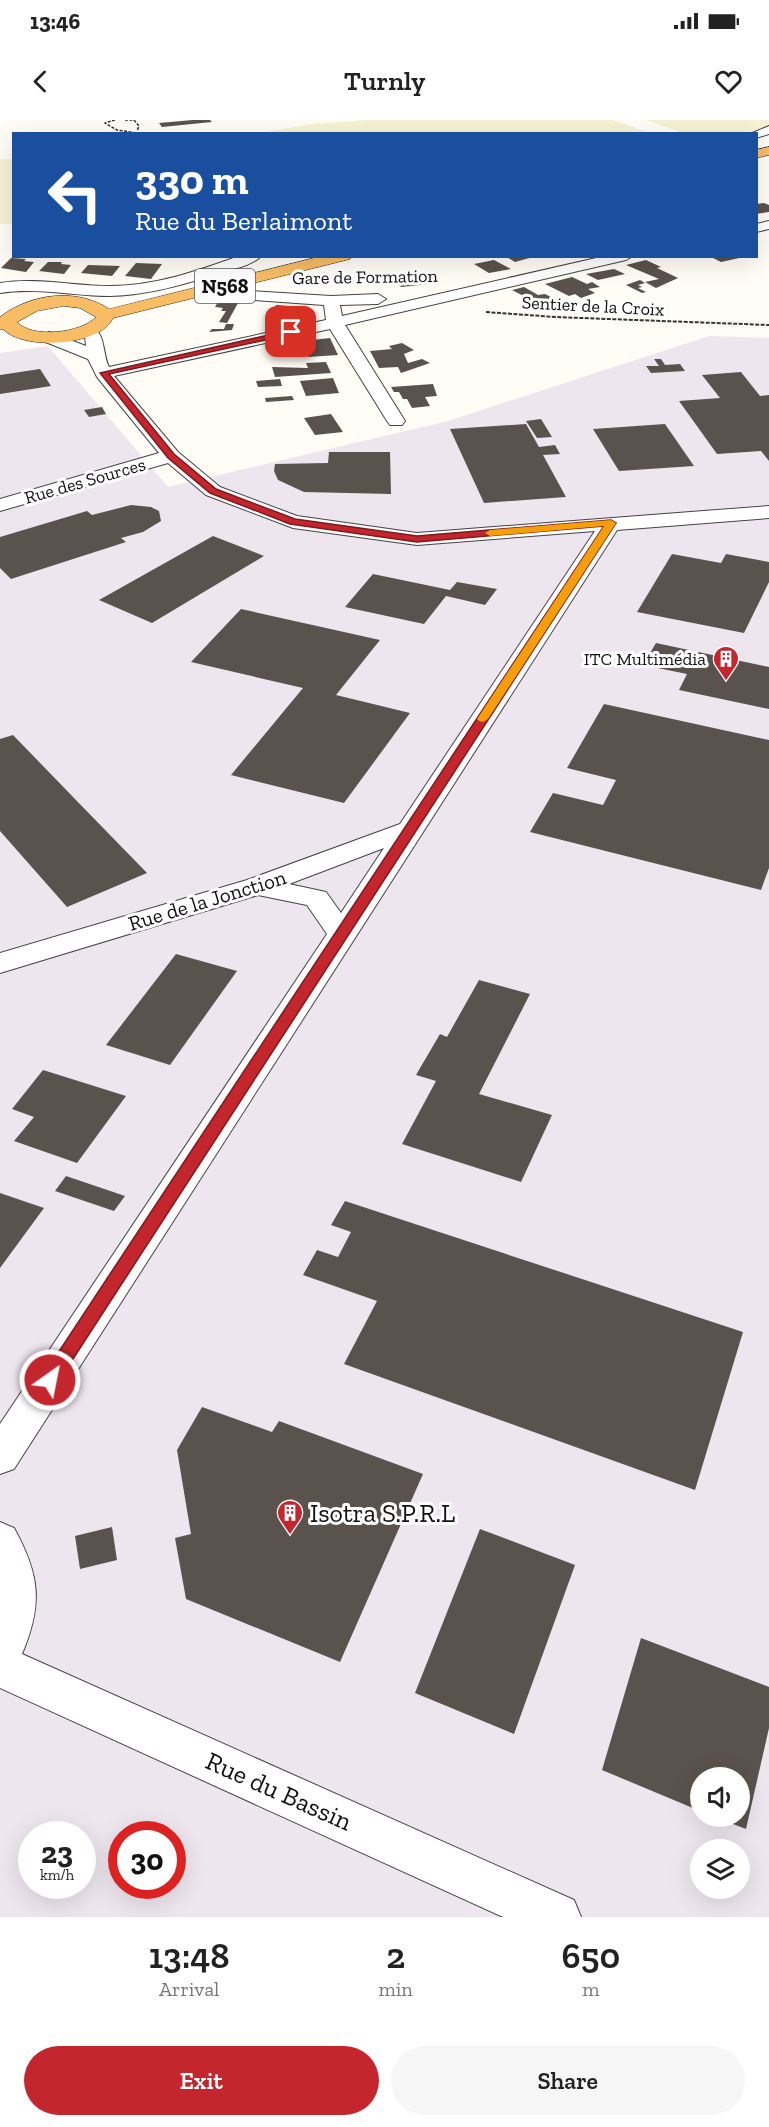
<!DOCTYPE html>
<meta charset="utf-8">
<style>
body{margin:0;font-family:"Zilla Slab",serif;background:#f6f6f6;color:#222;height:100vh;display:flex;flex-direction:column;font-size:22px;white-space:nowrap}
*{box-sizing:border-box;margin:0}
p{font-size:20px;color:#767676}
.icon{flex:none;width:33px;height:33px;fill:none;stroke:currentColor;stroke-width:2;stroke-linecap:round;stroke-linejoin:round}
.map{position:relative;height:1797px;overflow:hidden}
.drawer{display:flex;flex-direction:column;background:#fff;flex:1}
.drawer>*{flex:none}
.hud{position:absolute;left:12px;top:12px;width:746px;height:126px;border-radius:0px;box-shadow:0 6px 24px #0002;background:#1a4fa0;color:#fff;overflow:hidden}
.tools{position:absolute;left:690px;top:1647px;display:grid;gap:12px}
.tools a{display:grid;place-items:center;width:60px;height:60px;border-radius:50%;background:#fff;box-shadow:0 6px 24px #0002;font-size:30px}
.speed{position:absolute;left:18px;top:1701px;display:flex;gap:12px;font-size:30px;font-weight:700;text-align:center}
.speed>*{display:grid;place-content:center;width:78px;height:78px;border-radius:50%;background:#fff;box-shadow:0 6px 24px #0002;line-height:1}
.speed small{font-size:15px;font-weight:400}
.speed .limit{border:9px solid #d22;background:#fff;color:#111}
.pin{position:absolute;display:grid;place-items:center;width:51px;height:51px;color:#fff;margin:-26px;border-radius:12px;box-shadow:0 3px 9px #0006}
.me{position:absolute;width:66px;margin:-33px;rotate:33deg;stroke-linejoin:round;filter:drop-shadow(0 0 4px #0008)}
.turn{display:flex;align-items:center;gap:21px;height:126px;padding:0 24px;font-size:27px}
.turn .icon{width:78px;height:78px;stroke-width:2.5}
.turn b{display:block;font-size:42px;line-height:51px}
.eta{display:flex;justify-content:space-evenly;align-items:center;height:102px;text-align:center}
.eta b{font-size:36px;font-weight:600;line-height:42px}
.button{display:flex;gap:12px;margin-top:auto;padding:12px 24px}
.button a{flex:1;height:69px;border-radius:36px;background:#c4262e;color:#fff;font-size:24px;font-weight:600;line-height:69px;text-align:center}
.button a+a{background:#f6f6f6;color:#222}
.status{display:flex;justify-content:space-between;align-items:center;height:42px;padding:0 30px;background:#fff;direction:ltr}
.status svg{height:16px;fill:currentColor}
header{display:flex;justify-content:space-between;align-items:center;height:78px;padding:0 24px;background:#fff;font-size:27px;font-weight:600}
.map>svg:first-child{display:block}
</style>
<div class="status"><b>13:46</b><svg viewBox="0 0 49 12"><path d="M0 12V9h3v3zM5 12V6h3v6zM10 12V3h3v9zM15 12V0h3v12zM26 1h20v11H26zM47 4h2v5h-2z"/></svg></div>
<header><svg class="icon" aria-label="back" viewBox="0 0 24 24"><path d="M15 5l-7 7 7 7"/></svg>Turnly<svg class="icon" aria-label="heart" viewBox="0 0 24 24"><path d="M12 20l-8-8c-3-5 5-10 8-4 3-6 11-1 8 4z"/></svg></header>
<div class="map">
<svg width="769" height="1797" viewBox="0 0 769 1797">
<rect width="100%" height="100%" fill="#fffdf5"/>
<path fill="#eee6ef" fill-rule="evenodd" d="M709,216L769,218V1797H0V233L48,226L168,367L448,301ZM700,1658H740V1696H700ZM32,1714H82V1766H32ZM122,1714H172V1766H122ZM700,1730H740V1768H700Z"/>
<g fill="#f6f3d4">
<polygon points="366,0 613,0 649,13 259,13 313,4"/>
<polygon points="647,0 769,0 769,8 748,14 683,13"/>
<rect x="0" y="39" width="13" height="65"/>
</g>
<g fill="#5a524d">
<polygon points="193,0 210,0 212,2 162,7 159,3"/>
<polygon points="764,83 769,85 769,92 756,94 756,84"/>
<polygon points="505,136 533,136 533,137 515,142"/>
<polygon points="709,136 744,136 744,137 721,142"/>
<polygon points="11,138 26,139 24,141 34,142 26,152 1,148"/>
<polygon points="494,140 511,149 489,153 474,144"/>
<polygon points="646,140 661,147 657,148 678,158 656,168 645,162 659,159 626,145"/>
<polygon points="48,142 62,142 61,144 71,145 64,154 39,151"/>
<polygon points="136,143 162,144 151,159 125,156"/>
<polygon points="88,145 120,146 112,156 81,153"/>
<polygon points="614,149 625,154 598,160 586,154"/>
<polygon points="410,154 412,156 431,154 439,163 401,167 393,159 393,156"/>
<polygon points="572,157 587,164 592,162 600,167 588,169 595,173 581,178 575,174 569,176 545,164"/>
<polygon points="640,160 645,163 638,165 642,167 638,168 646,172 642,173 626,165"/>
<polygon points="524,167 538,175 545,174 557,180 539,184 512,170"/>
<polygon points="218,182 238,183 227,203 219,202 226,191 221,191 223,188 215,187"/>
<polygon points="276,185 289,186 299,187 295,196 285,196 282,202 270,203"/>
<polygon points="226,204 234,204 232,210 209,212 212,209 224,209"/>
<polygon points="330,218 338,235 308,237 304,227 294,227 293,223 286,223"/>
<polygon points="402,223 414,230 404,234 408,243 422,239 430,243 401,253 398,247 379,248 370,231 392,229 389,226"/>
<polygon points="654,239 661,239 665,245 680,244 685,251 651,253 646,246 659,246"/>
<polygon points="326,242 331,253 275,257 272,247 308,248 306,243"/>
<polygon points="40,249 51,266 0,274 0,255"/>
<polygon points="741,252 760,276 769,275 769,341 761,331 717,334 679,281 720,278 702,255"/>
<polygon points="333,258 339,273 306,276 300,261"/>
<polygon points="280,259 282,266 258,267 256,261"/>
<polygon points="433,264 437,276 425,277 430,286 412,288 407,279 403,279 399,272 394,272 391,267"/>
<polygon points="292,276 294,280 266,282 265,278"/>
<polygon points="102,287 106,294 89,297 84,290"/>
<polygon points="331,294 343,312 315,315 304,298"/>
<polygon points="541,299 552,317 537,318 526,301"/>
<polygon points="526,304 539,327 555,325 560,334 543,335 566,377 484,383 450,309"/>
<polygon points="665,304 694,346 619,351 593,309"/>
<polygon points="329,332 390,332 391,374 304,372 278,360 274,351 275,344 328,343"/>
<polygon points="131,385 151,387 159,391 161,401 143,412 121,418 126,422 11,459 0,448 0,417 87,391 92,395"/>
<polygon points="213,416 264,436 152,503 99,480"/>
<polygon points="672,434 721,443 726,434 769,442 769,462 744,513 637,492"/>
<polygon points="373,454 450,470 457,462 497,469 485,485 446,476 424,504 345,487"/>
<polygon points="241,489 380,520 336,575 410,593 344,683 231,655 303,568 191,542"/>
<polygon points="656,523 769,547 769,589 679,570 687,554 643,545"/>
<polygon points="604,584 769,620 769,748 761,770 530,712 553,673 603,685 616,660 567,648"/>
<polygon points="13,615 74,678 147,753 67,787 0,711 0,619"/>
<polygon points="176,834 237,851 170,945 106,925"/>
<polygon points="479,860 530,874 479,974 552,995 521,1062 402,1024 436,961 416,955 440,914 447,917"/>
<polygon points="43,950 126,976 77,1043 14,1021 34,997 12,989"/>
<polygon points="66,1056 125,1076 114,1091 55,1071"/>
<polygon points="0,1073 44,1088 0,1148"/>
<polygon points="345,1081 743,1212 695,1370 344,1244 377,1181 303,1155 317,1130 338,1137 351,1112 331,1105"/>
<polygon points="202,1287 272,1312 279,1301 423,1354 340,1542 186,1479 175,1418 191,1414 177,1330"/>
<polygon points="112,1407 117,1440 80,1449 75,1416"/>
<polygon points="480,1409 575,1445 514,1614 415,1573"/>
<polygon points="641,1518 769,1567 769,1608 746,1709 715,1697 740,1696 740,1658 700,1658 700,1691 602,1650"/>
</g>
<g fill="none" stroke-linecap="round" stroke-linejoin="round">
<defs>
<g id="minor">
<polygon points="769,6 769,14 756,18 756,14 750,14"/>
<polygon points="769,101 769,109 756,112 756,104"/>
<path d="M239,136H261C252,146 231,149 219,153C184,165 147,175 110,176C73,176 37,167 0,173V163C37,157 73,166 110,166C154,166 198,151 239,136Z"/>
<path d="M605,136H633L626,140L345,205L405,301L402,305H390L387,301L330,209L114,256L178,332L220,367L297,396L417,413L769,386V398L617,410L14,1349L0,1354V1304L327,814L307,785L258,775L0,853V833L247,760L400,704L595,411L417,425L293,408L206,375L168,343L0,391V379L159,333L97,257L88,239L43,221L41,217L49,212L86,226L85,216L81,211L89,206C106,210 102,233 109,247L326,200L324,185L227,178L225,175L233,170L331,176L378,174L386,179L378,184L340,185L342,196ZM384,728L341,793L326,772L289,764Z"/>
<path d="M0,1402L14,1408C40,1455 43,1484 22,1534L574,1780L581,1797H503L0,1568Z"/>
</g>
<g id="trunk">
<polygon points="769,27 769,35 756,38 756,30"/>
<path d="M322,136H352L350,139L113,198C101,226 23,231 3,209H0V197C30,174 76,167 109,189ZM64,186L80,188L96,197C82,213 32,219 17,202L37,191Z"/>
</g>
</defs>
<use href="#minor" stroke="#444" stroke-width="2"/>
<use href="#trunk" stroke="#222" stroke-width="1"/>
<g stroke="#333" stroke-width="1.5" stroke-dasharray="3 1.5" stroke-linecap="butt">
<polyline points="115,0 105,3 117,10 143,14"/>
<polyline points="125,0 134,0 139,6 137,11"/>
</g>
<polyline stroke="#333" stroke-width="2" stroke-dasharray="4 1.5" stroke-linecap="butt" points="486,192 555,197 769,205"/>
<use href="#minor" fill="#fff" fill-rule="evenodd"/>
<use href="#trunk" fill="#f7bc64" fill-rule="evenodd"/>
</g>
<polygon fill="#c4262e" stroke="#7f191e" stroke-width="1.5" points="291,210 295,212 293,214 109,254 174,334 216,369 295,399 417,416 611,400 616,403 56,1265 50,1267 44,1265 42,1260 44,1254 604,406 417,422 290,404 210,373 168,338 100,253"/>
<polygon fill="#f59e0b" points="611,400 616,403 488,599 483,602 479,601 477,599 604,406 490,416 485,413 490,410"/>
<defs>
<symbol id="building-pin" viewBox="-11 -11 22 30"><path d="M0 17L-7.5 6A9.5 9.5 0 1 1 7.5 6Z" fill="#c4262e" stroke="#fff"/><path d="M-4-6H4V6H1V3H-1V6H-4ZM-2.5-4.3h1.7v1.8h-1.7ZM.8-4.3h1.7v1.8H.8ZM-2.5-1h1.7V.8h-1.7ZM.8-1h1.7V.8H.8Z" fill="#fff"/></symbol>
</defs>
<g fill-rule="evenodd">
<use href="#building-pin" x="711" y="524" width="30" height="40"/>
<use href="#building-pin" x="275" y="1378" width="30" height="40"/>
</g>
<g text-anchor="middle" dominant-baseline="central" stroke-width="6" stroke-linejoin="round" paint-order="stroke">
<g font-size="18" fill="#111" stroke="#fff">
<text transform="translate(365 157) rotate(-1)">Gare de Formation</text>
<text transform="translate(593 186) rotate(3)">Sentier de la Croix</text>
<text transform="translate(85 361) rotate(-16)">Rue des Sources</text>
</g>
<g font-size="18" fill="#111" stroke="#fff" text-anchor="end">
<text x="706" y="539">ITC Multimédia</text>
</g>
<rect fill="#fff" stroke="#585858" stroke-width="1.5" x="195" y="149" width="60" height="34" rx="4.5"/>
<g font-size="20" font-weight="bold" fill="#111">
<text x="225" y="166">N568</text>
</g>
<g font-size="21" fill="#111" stroke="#fff">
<text transform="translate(207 780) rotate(-17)">Rue de la Jonction</text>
</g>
<g font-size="26" fill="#111" stroke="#fff" text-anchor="start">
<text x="310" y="1393">Isotra S.P.R.L</text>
</g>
<g font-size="26" fill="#111" stroke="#fff">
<text transform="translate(279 1671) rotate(24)">Rue du Bassin</text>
</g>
</g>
</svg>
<div class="tools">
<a><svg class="icon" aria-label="sound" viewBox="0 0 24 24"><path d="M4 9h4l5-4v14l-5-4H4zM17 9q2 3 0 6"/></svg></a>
<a><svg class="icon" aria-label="layers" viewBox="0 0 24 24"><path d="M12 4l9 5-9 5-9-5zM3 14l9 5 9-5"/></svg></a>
</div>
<div class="speed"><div>23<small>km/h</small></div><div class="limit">30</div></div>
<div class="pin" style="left:291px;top:212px;background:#d93025"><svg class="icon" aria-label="arrive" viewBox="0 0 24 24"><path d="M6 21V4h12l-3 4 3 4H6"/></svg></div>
<svg class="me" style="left:50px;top:1260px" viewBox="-20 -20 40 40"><circle r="17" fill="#c4262e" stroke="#fff" stroke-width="3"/><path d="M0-11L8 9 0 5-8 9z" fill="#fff"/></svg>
<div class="hud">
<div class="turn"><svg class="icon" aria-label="left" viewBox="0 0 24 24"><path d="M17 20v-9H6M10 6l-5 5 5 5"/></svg><div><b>330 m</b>Rue du Berlaimont</div></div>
</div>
</div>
<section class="drawer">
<div class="eta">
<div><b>13:48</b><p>Arrival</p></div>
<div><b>2</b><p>min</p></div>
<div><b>650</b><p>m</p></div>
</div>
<div class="button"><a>Exit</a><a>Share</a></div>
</section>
